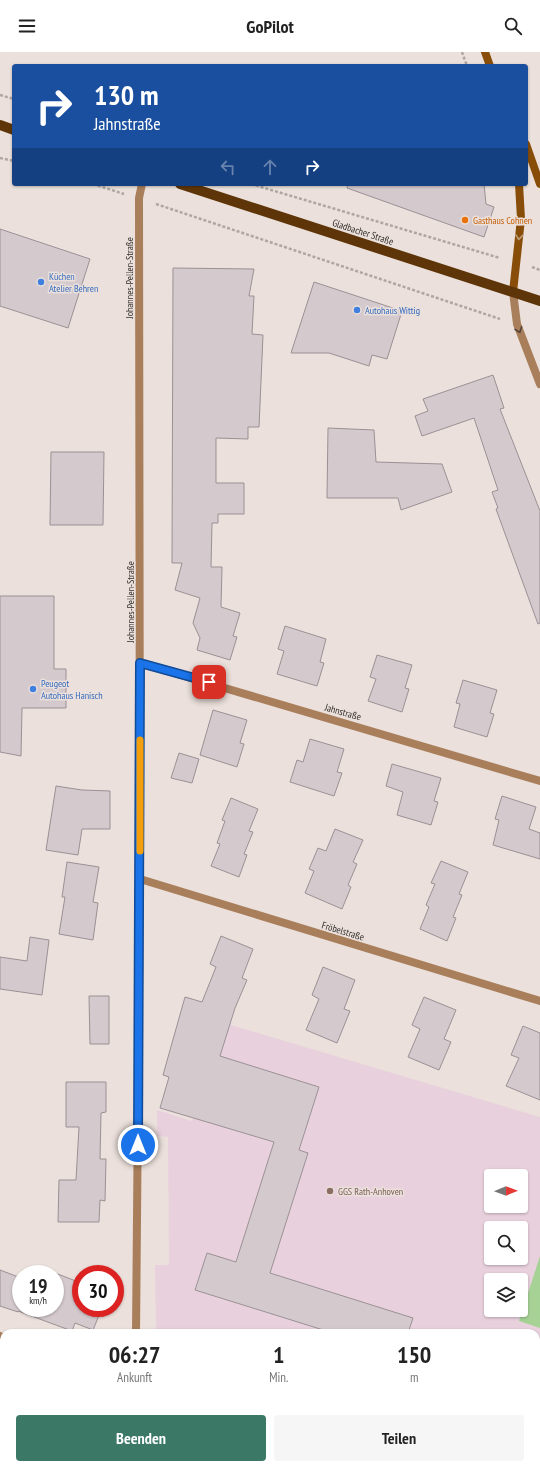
<!DOCTYPE html>
<html lang="de">
<meta charset="utf-8">
<style>
body{margin:0;font-family:"PT Sans Narrow",sans-serif;background:#f6f6f6;color:#222;height:100vh;display:flex;flex-direction:column;font-size:15px;white-space:nowrap}
*{box-sizing:border-box;margin:0}
p{font-size:13px;color:#767676}
.icon{flex:none;width:22px;height:22px;fill:none;stroke:currentColor;stroke-width:2;stroke-linecap:round;stroke-linejoin:round}
.map{position:relative;flex:1;overflow:hidden}
.details{position:absolute;left:0px;top:1277px;width:540px;height:140px;display:flex;flex-direction:column;background:#fff;border-radius:12px 12px 0 0;box-shadow:0 1px 3px #0004}
.details>*{flex:none}
.hud{position:absolute;left:12px;top:12px;width:516px;height:122px;border-radius:4px;box-shadow:0 1px 3px #0004;background:#1a4fa0;color:#fff;overflow:hidden}
.needle{width:26px;rotate:89deg}
.controls{position:absolute;left:484px;top:1117px;display:grid;gap:8px}
.controls a{display:grid;place-items:center;width:44px;height:44px;border-radius:4px;background:#fff;box-shadow:0 1px 3px #0004;font-size:20px}
.speed{position:absolute;left:12px;top:1213px;display:flex;gap:8px;font-size:20px;font-weight:700;text-align:center}
.speed>*{display:grid;place-content:center;width:52px;height:52px;border-radius:50%;background:#fff;box-shadow:0 1px 3px #0004;line-height:1}
.speed small{font-size:10px;font-weight:400}
.speed .limit{border:6px solid #d22;background:#fff;color:#111}
.pin{position:absolute;display:grid;place-items:center;width:34px;height:34px;color:#fff;margin:-17px;border-radius:8px;box-shadow:0 2px 6px #0006}
.me{position:absolute;width:44px;margin:-22px;rotate:0deg;stroke-linejoin:round;filter:drop-shadow(0 0 3px #0008)}
.turn{display:flex;align-items:center;gap:14px;height:84px;padding:0 16px;font-size:18px}
.turn .icon{width:52px;height:52px;stroke-width:2.5}
.turn b{display:block;font-size:28px;line-height:34px}
.lanes{display:flex;align-items:center;height:38px;padding:0 16px;background:#0003;justify-content:center;gap:20px;direction:ltr}
.lanes .off{opacity:.35}
.eta{display:flex;justify-content:space-evenly;align-items:center;height:68px;text-align:center}
.eta b{font-size:24px;font-weight:800;line-height:28px}
.button{display:flex;gap:8px;margin-top:auto;padding:8px 16px}
.button a{flex:1;height:46px;border-radius:4px;background:#3b7966;color:#fff;font-size:16px;font-weight:800;line-height:46px;text-align:center}
.button a+a{background:#f6f6f6;color:#222}
header{display:flex;justify-content:space-between;align-items:center;height:52px;padding:0 16px;background:#fff;font-size:18px;font-weight:800}
.map>svg:first-child{display:block}
</style>
<header><svg class="icon" aria-label="menu" viewBox="0 0 24 24"><path d="M4 6h16M4 12h16M4 18h16"/></svg>GoPilot<svg class="icon" aria-label="search" viewBox="0 0 24 24"><circle cx="10" cy="10" r="6"/><path d="M15 15l6 6"/></svg></header>
<div class="map">
<svg width="540" height="1417" viewBox="0 0 540 1417">
<rect width="100%" height="100%" fill="#ebe0db"/>
<path fill="#e8d1dd" fill-rule="evenodd" d="M221,970L540,1065V1326L536,1325V1281H156L155,1213H169L168,1085L157,1084V1058L192,1069ZM491,1124H521V1154H491ZM491,1176H521V1206H491ZM491,1228H521V1258H491Z"/>
<polygon fill="#a6d295" points="540,1204 540,1276 519,1269"/>
<g fill="#d4c9cd" stroke="#9b9195">
<polygon points="348,132 484,132 486,152 494,155 484,185 347,136"/>
<polygon points="0,177 90,207 68,276 0,254"/>
<polygon points="173,216 254,217 249,244 254,244 252,282 263,283 259,375 248,375 248,387 216,386 216,431 244,431 244,462 218,462 218,471 212,471 211,515 222,515 221,555 240,561 233,584 237,585 230,608 197,598 200,586 193,571 200,546 175,538 182,511 172,511"/>
<polygon points="314,230 402,259 387,307 372,303 369,314 329,301 291,301"/>
<polygon points="493,323 504,356 500,357 540,459 540,571 538,572 496,457 498,456 492,440 498,438 474,366 422,384 415,364 428,359 423,347"/>
<polygon points="328,376 374,378 376,410 442,412 452,440 401,458 398,446 327,446"/>
<polygon points="51,400 104,400 103,473 50,473"/>
<polygon points="0,544 54,544 54,617 66,617 66,656 22,656 21,704 0,700"/>
<polygon points="285,574 326,587 320,610 324,611 317,634 277,622 284,599 278,597"/>
<polygon points="377,603 412,613 405,636 409,637 402,660 368,649 376,627 370,625"/>
<polygon points="463,628 497,638 490,661 494,662 487,685 454,675 460,652 456,651"/>
<polygon points="213,658 247,668 240,691 244,692 237,715 200,703"/>
<polygon points="310,687 344,697 337,720 342,721 334,744 290,730 297,708 303,710"/>
<polygon points="179,701 199,707 192,731 171,726"/>
<polygon points="392,712 441,726 434,749 438,750 431,773 397,763 403,740 386,734"/>
<polygon points="56,734 82,738 110,739 110,777 82,777 78,803 46,798"/>
<polygon points="502,744 536,755 529,777 540,781 540,807 493,793 499,768 495,767"/>
<polygon points="231,746 258,757 249,779 253,780 244,802 247,803 239,825 211,814 220,792 217,791 225,769 222,768"/>
<polygon points="335,777 363,788 353,810 357,812 348,833 351,835 342,857 305,841 314,819 309,817 318,796 326,799"/>
<polygon points="441,809 468,820 459,842 462,843 453,865 456,866 447,889 420,877 429,855 426,853 435,832 431,831"/>
<polygon points="67,810 99,815 93,850 98,851 93,888 59,882 65,845 62,845"/>
<polygon points="221,884 253,897 242,926 247,928 235,956 220,1004 319,1035 299,1098 308,1101 270,1221 413,1266 408,1281 333,1281 195,1238 207,1201 236,1210 274,1090 160,1056 169,1025 163,1023 185,945 202,950 216,915 210,912"/>
<polygon points="30,885 49,888 42,943 0,937 0,905 27,909"/>
<polygon points="323,915 355,928 344,957 350,959 337,991 306,978 319,947 312,943"/>
<polygon points="89,944 109,944 109,992 90,992"/>
<polygon points="424,945 456,958 444,987 451,990 439,1018 408,1005 420,977 412,973"/>
<polygon points="523,974 540,981 540,1048 506,1034 519,1006 511,1003"/>
<polygon points="66,1030 106,1030 106,1060 101,1061 100,1107 106,1107 105,1149 100,1148 99,1170 58,1170 59,1128 76,1128 79,1075 66,1075"/>
<polygon points="0,1218 21,1226 21,1256 55,1256 55,1221 81,1231 81,1256 102,1256 93,1278 75,1271 72,1279 18,1259 18,1260 0,1254"/>
</g>
<g fill="none" stroke-linecap="round" stroke-linejoin="round">
<g stroke="#afa6a2" stroke-width="2.5" stroke-dasharray="3 2" stroke-linecap="butt">
<polyline points="462,0 467,14"/>
<polyline points="0,43 14,47"/>
<polyline points="0,106 14,109"/>
<polyline points="93,132 124,142"/>
<polyline points="251,132 500,206"/>
<polyline points="156,152 500,267"/>
<polyline points="532,215 540,218"/>
</g>
<g stroke="#a87e5b" stroke-width="8">
<polyline points="513,240 517,272 540,332"/>
<polyline points="140,611 540,729"/>
<polyline points="140,827 540,949"/>
<polyline points="136,1281 140,827 139,146 142,132"/>
<polyline points="0,1284 4,1286"/>
<polyline points="387,1413 399,1417"/>
<polyline points="342,1417 344,1413"/>
</g>
<g stroke="#884d09" stroke-width="8">
<polyline points="485,0 490,14"/>
<polyline points="526,92 540,132"/>
<polyline points="513,240 521,167 519,132"/>
</g>
<g stroke="#5e3508" stroke-width="10">
<polyline points="0,73 14,78"/>
<polyline points="180,132 540,249"/>
</g>
</g>
<defs><path id="oneway-chevron" d="M-2-3.5L2.5 0L-2 3.5" fill="none" stroke-width="1.6" stroke-linecap="round" stroke-linejoin="round"/></defs>
<use stroke="#be9e7d" href="#oneway-chevron" transform="translate(519 185) rotate(96)"/>
<use stroke="#504238" href="#oneway-chevron" transform="translate(519 278) rotate(69)"/>
<g fill="none" stroke-linecap="round" stroke-linejoin="round">
<defs>
<polyline id="route" points="138,1093 140,611 209,630"/>
</defs>
<use href="#route" stroke="#114b97" stroke-width="10"/>
<use href="#route" stroke="#1a73e8" stroke-width="7"/>
<polyline stroke="#f59e0b" stroke-width="7" points="140,688 140,799"/>
</g>
<circle fill="#e8710a" stroke="#ebe0db" stroke-width="1.5" cx="465" cy="168" r="4"/>
<g fill="#3f7fe0" stroke="#ebe0db" stroke-width="1.5">
<circle cx="41" cy="230" r="4"/>
<circle cx="357" cy="258" r="4"/>
<circle cx="33" cy="637" r="4"/>
</g>
<circle fill="#8d6e63" stroke="#ebe0db" stroke-width="1.5" cx="330" cy="1139" r="4"/>
<g text-anchor="middle" dominant-baseline="central" stroke-width="3" stroke-linejoin="round" paint-order="stroke">
<g font-size="10" fill="#c56008" stroke="#ebe0db" text-anchor="start">
<text x="473" y="168">Gasthaus Cohnen</text>
</g>
<g font-size="10" fill="#322e2c" stroke="#ebe0db">
<text transform="translate(363 180) rotate(18)">Gladbacher Straße</text>
<text transform="translate(129 226) rotate(-90)">Johannes-Pellen-Straße</text>
<text transform="translate(130 550) rotate(-90)">Johannes-Pellen-Straße</text>
<text transform="translate(343 660) rotate(16)">Jahnstraße</text>
<text transform="translate(343 879) rotate(17)">Fröbelstraße</text>
</g>
<g font-size="10" fill="#366cbe" stroke="#ebe0db" text-anchor="start">
<text x="49" y="224">Küchen<tspan x="49" dy="12">Atelier Behren</tspan></text>
<text x="365" y="258">Autohaus Wittig</text>
<text x="41" y="631">Peugeot<tspan x="41" dy="12">Autohaus Hanisch</tspan></text>
</g>
<g font-size="10" fill="#785e54" stroke="#ebe0db" text-anchor="start">
<text x="338" y="1139">GGS Rath-Anhoven</text>
</g>
</g>
</svg>
<div class="controls">
<a><svg class="needle" viewBox="-14 -14 28 28"><path d="M0-13l5 13h-10z" fill="#e53935"/><path d="M0 13l5-13h-10z" fill="#767676"/></svg></a>
<a><svg class="icon" aria-label="search" viewBox="0 0 24 24"><circle cx="10" cy="10" r="6"/><path d="M15 15l6 6"/></svg></a>
<a><svg class="icon" aria-label="layers" viewBox="0 0 24 24"><path d="M12 4l9 5-9 5-9-5zM3 14l9 5 9-5"/></svg></a>
</div>
<div class="speed"><div>19<small>km/h</small></div><div class="limit">30</div></div>
<div class="pin" style="left:209px;top:630px;background:#d93025"><svg class="icon" aria-label="arrive" viewBox="0 0 24 24"><path d="M6 21V4h12l-3 4 3 4H6"/></svg></div>
<svg class="me" style="left:138px;top:1093px" viewBox="-20 -20 40 40"><circle r="17" fill="#1a73e8" stroke="#fff" stroke-width="3"/><path d="M0-11L8 9 0 5-8 9z" fill="#fff"/></svg>
<div class="hud">
<div class="turn"><svg class="icon" aria-label="right" viewBox="0 0 24 24"><path d="M7 20v-9h11M14 6l5 5-5 5"/></svg><div><b>130 m</b>Jahnstraße</div></div>
<div class="lanes"><svg class="icon off" aria-label="left" viewBox="0 0 24 24"><path d="M17 20v-9H6M10 6l-5 5 5 5"/></svg><svg class="icon off" aria-label="ahead" viewBox="0 0 24 24"><path d="M12 20V5M6 11l6-6 6 6"/></svg><svg class="icon" aria-label="right" viewBox="0 0 24 24"><path d="M7 20v-9h11M14 6l5 5-5 5"/></svg></div>
</div>
<section class="details">
<div class="eta">
<div><b>06:27</b><p>Ankunft</p></div>
<div><b>1</b><p>Min.</p></div>
<div><b>150</b><p>m</p></div>
</div>
<div class="button"><a>Beenden</a><a>Teilen</a></div>
</section>
</div>
